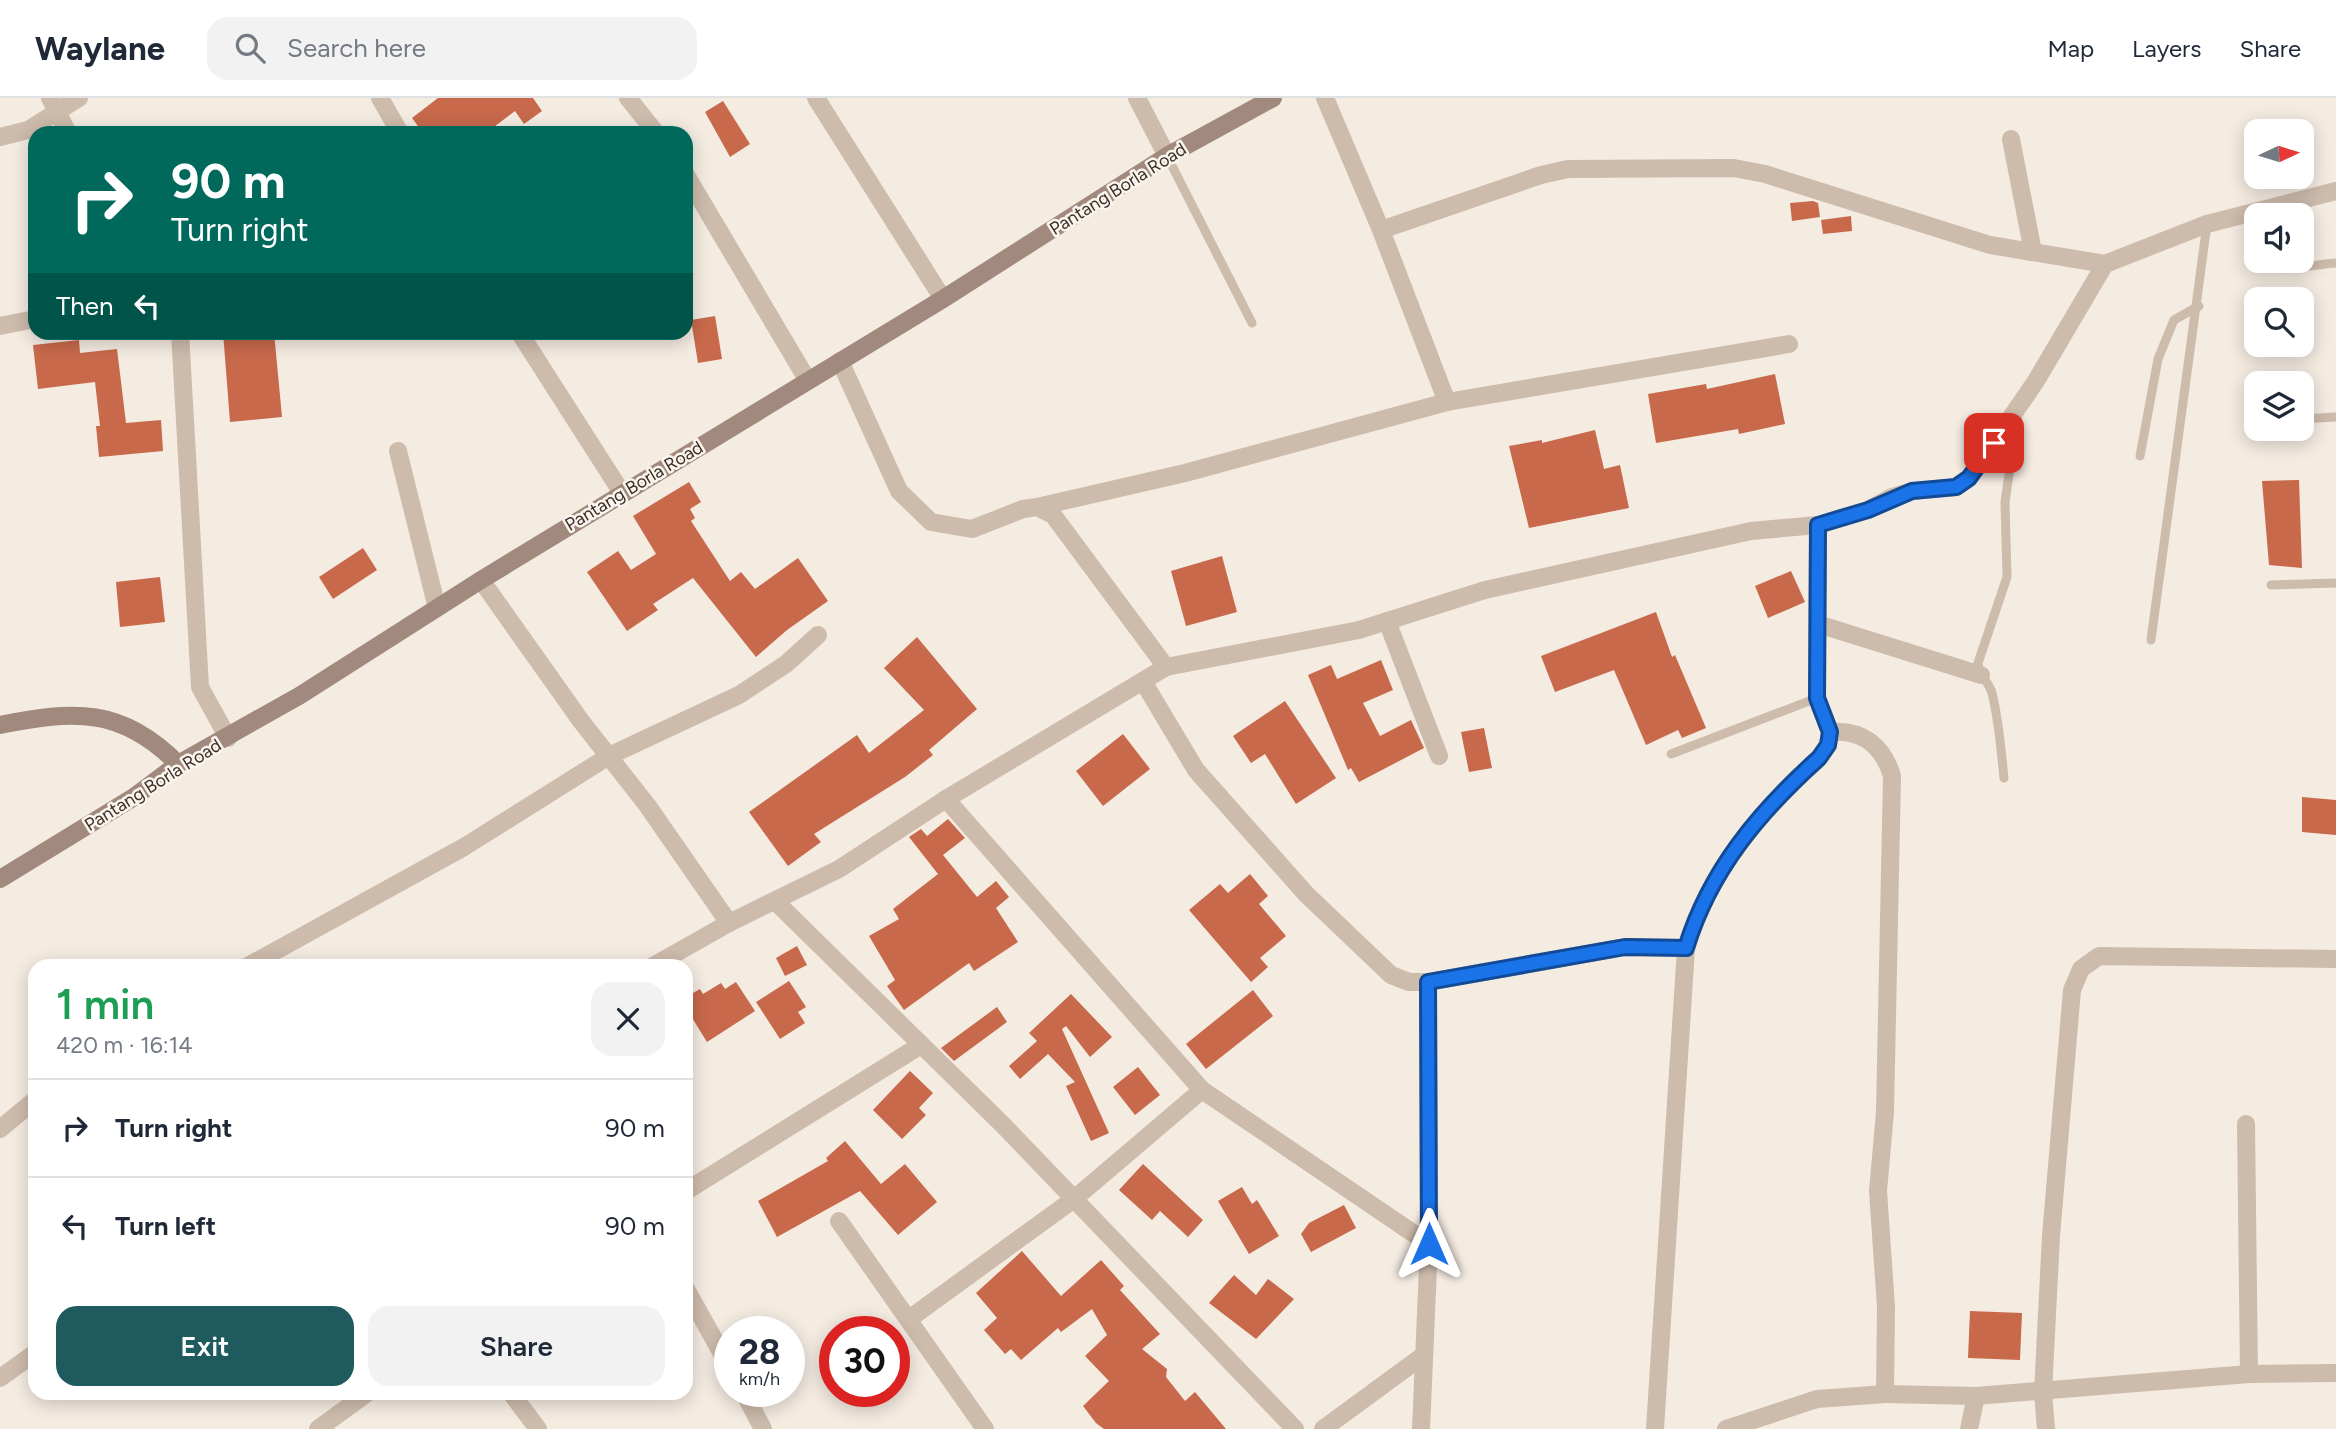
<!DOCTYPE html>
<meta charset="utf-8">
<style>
body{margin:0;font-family:Figtree,sans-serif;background:#f2f2f3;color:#1f2937;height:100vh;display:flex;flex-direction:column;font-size:26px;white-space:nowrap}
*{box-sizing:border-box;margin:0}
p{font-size:23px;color:#747a83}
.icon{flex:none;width:38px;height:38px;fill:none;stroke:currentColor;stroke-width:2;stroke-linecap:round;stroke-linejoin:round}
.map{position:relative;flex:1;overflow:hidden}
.side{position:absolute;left:28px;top:861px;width:665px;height:441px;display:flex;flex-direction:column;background:#fff;border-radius:21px;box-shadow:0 4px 18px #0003}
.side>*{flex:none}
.hud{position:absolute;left:28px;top:28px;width:665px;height:214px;border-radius:21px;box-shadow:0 4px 18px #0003;background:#00695c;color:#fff;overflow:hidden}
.needle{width:46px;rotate:86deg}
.fabs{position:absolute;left:2244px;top:21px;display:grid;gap:14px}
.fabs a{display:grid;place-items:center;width:70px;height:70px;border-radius:14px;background:#fff;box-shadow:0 4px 18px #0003;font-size:35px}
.speed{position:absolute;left:714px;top:1218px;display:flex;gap:14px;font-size:35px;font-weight:700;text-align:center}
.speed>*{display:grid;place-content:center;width:91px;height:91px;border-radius:50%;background:#fff;box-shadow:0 4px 18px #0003;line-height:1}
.speed small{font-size:18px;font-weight:400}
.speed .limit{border:10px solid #d22;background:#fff;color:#111}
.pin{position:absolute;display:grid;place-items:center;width:60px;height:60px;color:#fff;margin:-30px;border-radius:14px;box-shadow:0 4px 10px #0006}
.me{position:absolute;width:77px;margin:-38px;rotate:0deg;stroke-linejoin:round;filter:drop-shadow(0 0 5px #0008)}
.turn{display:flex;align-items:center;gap:24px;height:147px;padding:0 28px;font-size:32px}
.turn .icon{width:91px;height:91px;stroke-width:2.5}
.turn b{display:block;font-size:49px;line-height:60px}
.then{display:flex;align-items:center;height:66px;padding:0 28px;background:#0003;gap:14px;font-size:26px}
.round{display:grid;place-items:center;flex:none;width:74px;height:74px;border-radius:21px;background:#f2f2f3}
.summary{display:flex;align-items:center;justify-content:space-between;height:119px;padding:0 28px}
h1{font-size:42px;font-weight:600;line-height:52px;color:#1e9e55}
.primary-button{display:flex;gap:14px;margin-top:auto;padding:14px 28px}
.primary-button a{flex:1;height:80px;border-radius:21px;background:#1f5a5e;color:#fff;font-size:28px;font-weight:600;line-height:80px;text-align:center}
.primary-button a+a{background:#f2f2f3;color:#1f2937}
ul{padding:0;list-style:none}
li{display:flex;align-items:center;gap:21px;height:98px;padding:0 28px;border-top:2px solid #e0e1e3}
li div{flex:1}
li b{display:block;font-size:26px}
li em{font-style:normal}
header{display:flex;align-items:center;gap:42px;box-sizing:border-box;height:98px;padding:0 35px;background:#fff;border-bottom:2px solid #e0e1e3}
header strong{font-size:33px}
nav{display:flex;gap:38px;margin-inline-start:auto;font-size:24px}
.search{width:490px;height:63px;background:#f2f2f3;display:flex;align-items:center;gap:18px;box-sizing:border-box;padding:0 24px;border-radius:21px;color:#747a83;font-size:26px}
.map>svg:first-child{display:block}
</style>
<header>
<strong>Waylane</strong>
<div class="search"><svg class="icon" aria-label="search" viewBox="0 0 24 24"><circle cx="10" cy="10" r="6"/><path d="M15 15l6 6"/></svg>Search here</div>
<nav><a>Map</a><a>Layers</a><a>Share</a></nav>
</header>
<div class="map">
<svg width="2336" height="1331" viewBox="0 0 2336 1331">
<rect width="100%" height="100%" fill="#f4ebe1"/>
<g fill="#c8694b">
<polygon points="438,0 533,0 542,13 524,26 515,13 486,35 423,35 412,20"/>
<polygon points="723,3 750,46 730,59 705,14"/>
<polygon points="1813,103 1818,105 1820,119 1792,123 1790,105"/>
<polygon points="1851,118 1852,133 1823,136 1821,122"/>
<polygon points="715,218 722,261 698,265 691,222"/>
<polygon points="223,234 274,234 282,319 230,324"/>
<polygon points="79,242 80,255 117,251 126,325 161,322 163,353 99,359 96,328 100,328 95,284 38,291 33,247"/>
<polygon points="1775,276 1785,326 1739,336 1738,331 1656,345 1648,296 1706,286 1707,291"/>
<polygon points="1595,332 1604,371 1620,367 1629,410 1529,430 1509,348 1542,342 1542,345"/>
<polygon points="2299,382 2302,470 2269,467 2262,383"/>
<polygon points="689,384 701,404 690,411 695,420 691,423 730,483 741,474 755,491 798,460 828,503 787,532 756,559 693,480 653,506 658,512 627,533 587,474 618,453 631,472 656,456 633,418"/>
<polygon points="363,450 377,472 333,501 319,479"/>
<polygon points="1222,458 1237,514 1186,528 1171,473"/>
<polygon points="1791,473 1805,504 1768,520 1755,488"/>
<polygon points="160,479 165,524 120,529 116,484"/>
<polygon points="1656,514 1672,559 1675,557 1706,630 1682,640 1678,632 1646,647 1614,572 1555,594 1541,558"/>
<polygon points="917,539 977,611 929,652 933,657 905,679 814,736 821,744 788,768 749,714 857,637 869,655 924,612 884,570"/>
<polygon points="1381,562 1393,592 1363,605 1380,638 1411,622 1424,650 1359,684 1351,670 1348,672 1308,577 1331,567 1337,581"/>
<polygon points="1285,603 1336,680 1296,706 1265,656 1251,665 1233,638"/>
<polygon points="1484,630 1492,670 1469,674 1461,634"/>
<polygon points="1123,636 1150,671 1103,708 1076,673"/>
<polygon points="2302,699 2336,702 2336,737 2302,734"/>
<polygon points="948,721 965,740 943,757 977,799 996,783 1009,799 996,810 1018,844 974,873 969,865 904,912 887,888 895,882 869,838 899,821 893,811 938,776 909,739 921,731 927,738"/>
<polygon points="1250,776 1268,798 1259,806 1286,838 1260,860 1268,869 1251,884 1189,812 1220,786 1228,795"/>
<polygon points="797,848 807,867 785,878 776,860"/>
<polygon points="789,883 806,909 798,914 805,925 780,941 756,904"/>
<polygon points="736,884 755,913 707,944 686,910 686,899 700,891 703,896 721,885 725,891"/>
<polygon points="1253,892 1273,918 1206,971 1186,946"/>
<polygon points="1071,896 1112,939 1090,959 1066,928 1062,931 1109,1035 1091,1043 1066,988 1075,984 1048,956 1020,981 1009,968 1037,943 1029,935"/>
<polygon points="997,909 1007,924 954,963 941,950"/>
<polygon points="1138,969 1160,997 1135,1017 1113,989"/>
<polygon points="910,973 933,995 919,1010 926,1017 902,1041 873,1012"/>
<polygon points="845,1043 881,1086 905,1066 937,1104 898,1137 860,1093 777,1139 758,1103 828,1063 826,1060"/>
<polygon points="1143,1066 1203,1122 1188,1139 1160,1113 1152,1122 1119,1092"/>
<polygon points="1242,1089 1252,1106 1257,1102 1279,1138 1249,1156 1218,1103"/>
<polygon points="1344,1107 1356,1130 1311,1154 1301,1136 1309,1125"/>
<polygon points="1022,1153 1061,1198 1101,1162 1124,1188 1120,1192 1160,1236 1142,1251 1167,1271 1166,1279 1185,1303 1195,1294 1226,1331 1104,1331 1096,1325 1083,1308 1109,1283 1085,1258 1107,1237 1092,1211 1061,1234 1058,1230 1021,1262 1011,1251 1005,1256 984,1232 997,1220 976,1195"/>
<polygon points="1234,1177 1256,1197 1268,1181 1294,1201 1256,1241 1209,1205"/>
<polygon points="1970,1213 2022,1215 2020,1262 1968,1260"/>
</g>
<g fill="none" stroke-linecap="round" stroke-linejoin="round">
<g stroke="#cdbbac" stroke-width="9">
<polyline points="1167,58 1252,225"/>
<path d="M2269,163C2285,175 2317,166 2336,165"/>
<polyline points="2301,321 2336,319"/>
<polyline points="2140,358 2158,261 2174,222 2199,208"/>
<polyline points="2271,487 2336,485"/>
<polyline points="2151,542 2207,126"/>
<polyline points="1671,656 1817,600"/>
<path d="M2004,680C2001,652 1999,623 1992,595C1989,583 1979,579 1978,565L2007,479L2005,404L2018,315"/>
</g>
<g stroke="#cdbbac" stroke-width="18">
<polyline points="50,0 68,35"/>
<polyline points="380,0 400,35"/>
<polyline points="628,0 656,35"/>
<polyline points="816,0 943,201"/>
<polyline points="1137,0 1167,58"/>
<polyline points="1325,0 1381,132 1541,77 1568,71 1734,70 1765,76 1990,147 2105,166"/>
<polyline points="0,39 28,32 79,0"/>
<polyline points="2011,41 2033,154"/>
<polyline points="686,77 808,283"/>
<polyline points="1381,132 1447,304"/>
<polyline points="0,228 35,221"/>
<polyline points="180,234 200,589 228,640"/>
<polyline points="519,234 622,395"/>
<polyline points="840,263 899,393 931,424 972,431 1023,411 1037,409 1053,417 1166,569"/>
<polyline points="398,353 437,510"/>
<polyline points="1037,409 1185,375 1447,304 1789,246"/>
<polyline points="481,482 581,623 647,707 729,825"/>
<polyline points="1387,523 1439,658"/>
<polyline points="1818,526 1981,577"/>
<polyline points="1144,585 1196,672 1306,796 1391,877 1409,884 1428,884 1429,1146 1421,1331"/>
<polyline points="775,803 1003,1027 1295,1331"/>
<polyline points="248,868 464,749 609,658 739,597 786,566 818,537"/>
<polyline points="653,868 729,825 839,771 946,701 1166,569 1359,532 1485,492 1751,433 1818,427 1868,412 1892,399 1912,393 1956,389 1969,380 2036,283 2105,166 2207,126 2336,93"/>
<polyline points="1428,884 1625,849 1686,850"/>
<polyline points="1202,992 1429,1146"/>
<polyline points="2246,1026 2249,1276"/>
<polyline points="0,1031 35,1002"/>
<polyline points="686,1093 921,947"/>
<polyline points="839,1123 985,1331"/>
<polyline points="686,1191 730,1270"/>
<polyline points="909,1221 1074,1101 1202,992 946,701"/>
<polyline points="0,1280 35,1255"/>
<polyline points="743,1293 763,1331"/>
<polyline points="511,1295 538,1331"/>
<polyline points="1885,1296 1976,1298 2249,1276 2336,1275"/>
<polyline points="318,1331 367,1295"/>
<polyline points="1323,1331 1424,1257"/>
<path d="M1655,1331L1686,850C1709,773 1760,713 1819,660L1828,647L1830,634L1817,600L1818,427"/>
<path d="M1726,1331L1817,1301L1885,1296L1886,1209L1878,1093L1885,1014L1892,678C1883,648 1862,631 1830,634"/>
<polyline points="1969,1331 1976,1298"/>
<polyline points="2046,1331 2043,1294 2051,1138 2072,892 2081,871 2099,858 2336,861"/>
</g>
<g stroke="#a18a7d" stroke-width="18">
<path d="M0,627C74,612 122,609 178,666"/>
<polyline points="0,781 134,699 178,666 299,598 481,482 943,201 1167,58 1273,0"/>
</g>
</g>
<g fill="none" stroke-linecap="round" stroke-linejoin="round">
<defs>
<path id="route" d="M1429,1146L1428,884L1625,849L1686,850C1710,772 1759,714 1819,660L1828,647L1830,634L1817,600L1818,427L1868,412L1912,393L1956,389L1969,380L1994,345"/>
</defs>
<use href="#route" stroke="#114b97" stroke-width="18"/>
<use href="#route" stroke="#1a73e8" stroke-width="12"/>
</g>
<g text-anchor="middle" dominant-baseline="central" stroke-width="5" stroke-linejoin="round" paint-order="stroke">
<g font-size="18" fill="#3b302b" stroke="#fbf5ee">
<text transform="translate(1118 91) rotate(-32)">Pantang Borla Road</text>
<text transform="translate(634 388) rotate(-31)">Pantang Borla Road</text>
<text transform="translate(153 687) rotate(-32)">Pantang Borla Road</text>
</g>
</g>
</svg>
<div class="fabs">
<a><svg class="needle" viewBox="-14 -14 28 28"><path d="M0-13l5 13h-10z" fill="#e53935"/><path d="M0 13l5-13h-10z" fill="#747a83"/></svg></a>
<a><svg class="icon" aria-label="sound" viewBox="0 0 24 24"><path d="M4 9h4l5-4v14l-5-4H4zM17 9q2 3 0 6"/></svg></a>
<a><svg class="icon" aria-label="search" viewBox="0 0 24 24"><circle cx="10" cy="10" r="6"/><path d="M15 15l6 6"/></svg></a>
<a><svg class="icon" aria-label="layers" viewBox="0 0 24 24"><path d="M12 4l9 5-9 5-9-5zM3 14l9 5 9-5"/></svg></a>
</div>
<div class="speed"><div>28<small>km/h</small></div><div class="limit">30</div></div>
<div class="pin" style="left:1994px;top:345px;background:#d93025"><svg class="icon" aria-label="arrive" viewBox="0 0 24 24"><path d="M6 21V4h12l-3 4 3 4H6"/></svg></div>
<svg class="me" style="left:1429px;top:1146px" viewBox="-20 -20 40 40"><path d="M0-17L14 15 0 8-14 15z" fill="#1a73e8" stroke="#fff" stroke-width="4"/></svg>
<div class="hud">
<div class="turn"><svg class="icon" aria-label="right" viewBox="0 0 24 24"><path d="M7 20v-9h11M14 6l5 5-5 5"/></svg><div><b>90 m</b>Turn right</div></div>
<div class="then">Then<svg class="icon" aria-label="left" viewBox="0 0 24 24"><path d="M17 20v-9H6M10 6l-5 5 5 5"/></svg></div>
</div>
<section class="side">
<div class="summary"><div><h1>1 min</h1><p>420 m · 16:14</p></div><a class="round"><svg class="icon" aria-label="close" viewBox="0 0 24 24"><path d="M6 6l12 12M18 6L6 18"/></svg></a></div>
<ul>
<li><svg class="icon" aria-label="right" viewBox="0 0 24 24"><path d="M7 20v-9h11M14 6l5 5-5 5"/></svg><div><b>Turn right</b></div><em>90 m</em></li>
<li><svg class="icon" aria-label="left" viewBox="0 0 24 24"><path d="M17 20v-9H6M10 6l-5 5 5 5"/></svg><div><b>Turn left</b></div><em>90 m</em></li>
</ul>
<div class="primary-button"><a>Exit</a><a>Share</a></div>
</section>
</div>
